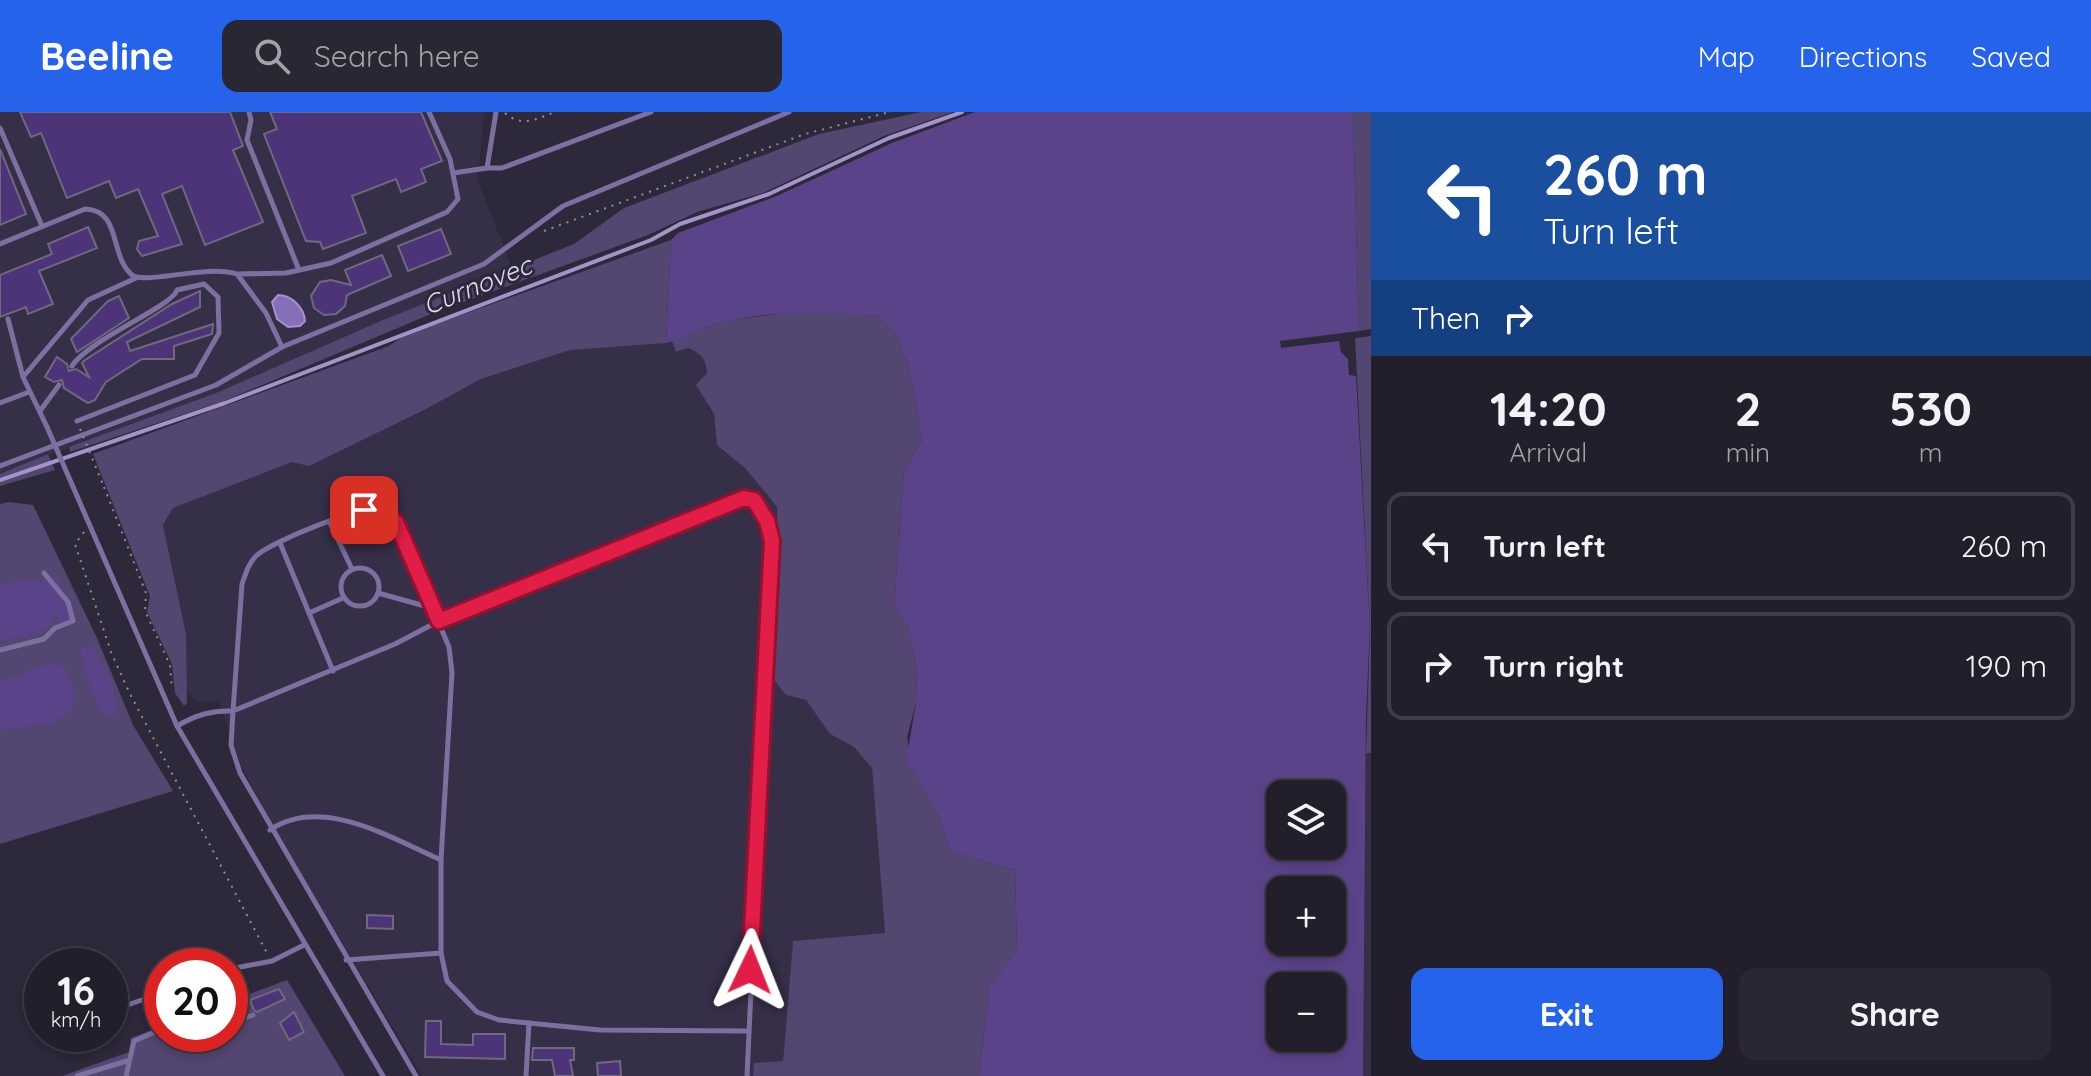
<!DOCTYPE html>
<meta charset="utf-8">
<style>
body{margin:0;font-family:Quicksand,sans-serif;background:#2a2734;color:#f1f3f6;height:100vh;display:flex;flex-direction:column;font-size:30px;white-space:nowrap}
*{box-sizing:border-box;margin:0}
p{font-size:26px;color:#a2a2a9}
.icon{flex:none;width:44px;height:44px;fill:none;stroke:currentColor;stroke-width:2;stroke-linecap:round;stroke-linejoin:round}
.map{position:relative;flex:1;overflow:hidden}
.panel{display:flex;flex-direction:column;background:#221e2c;width:720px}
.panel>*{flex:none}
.hud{background:#1a4fa0;color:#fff;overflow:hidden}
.controls{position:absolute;left:1266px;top:668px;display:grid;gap:16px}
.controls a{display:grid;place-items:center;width:80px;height:80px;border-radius:16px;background:#221e2c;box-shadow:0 4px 12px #0003,0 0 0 2px #3f3c48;font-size:40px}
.speed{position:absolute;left:24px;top:836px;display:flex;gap:16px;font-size:40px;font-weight:700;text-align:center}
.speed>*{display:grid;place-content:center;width:104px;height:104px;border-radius:50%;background:#221e2c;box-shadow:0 4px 12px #0003,0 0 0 2px #3f3c48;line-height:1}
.speed small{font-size:20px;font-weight:400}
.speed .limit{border:12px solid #d22;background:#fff;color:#111}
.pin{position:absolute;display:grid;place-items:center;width:68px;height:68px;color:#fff;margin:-34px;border-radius:16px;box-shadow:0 4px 12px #0006}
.me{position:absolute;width:88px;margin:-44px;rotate:2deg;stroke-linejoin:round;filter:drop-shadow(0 0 6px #0008)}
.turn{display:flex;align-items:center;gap:28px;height:168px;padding:0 40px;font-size:36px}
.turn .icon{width:104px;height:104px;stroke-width:2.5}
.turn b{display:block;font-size:56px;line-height:68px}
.then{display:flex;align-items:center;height:76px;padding:0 40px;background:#0003;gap:16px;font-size:30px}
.eta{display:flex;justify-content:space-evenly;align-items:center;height:136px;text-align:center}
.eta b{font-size:48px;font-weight:800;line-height:56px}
.action{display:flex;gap:16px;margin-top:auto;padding:16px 40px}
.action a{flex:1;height:92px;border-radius:16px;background:#2563eb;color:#fff;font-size:32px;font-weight:800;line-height:92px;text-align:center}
.action a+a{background:#2a2734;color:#f1f3f6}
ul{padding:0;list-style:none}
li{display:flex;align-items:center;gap:24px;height:108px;margin:0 16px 12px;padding:0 24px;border:4px solid #3f3c48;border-radius:16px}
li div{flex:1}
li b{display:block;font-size:30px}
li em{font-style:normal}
header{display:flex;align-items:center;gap:48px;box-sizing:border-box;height:112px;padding:0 40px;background:#2563eb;color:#fff}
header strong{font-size:38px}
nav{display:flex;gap:44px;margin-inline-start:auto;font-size:28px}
.search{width:560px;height:72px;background:#2a2734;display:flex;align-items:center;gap:20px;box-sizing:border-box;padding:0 28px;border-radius:16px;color:#a2a2a9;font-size:30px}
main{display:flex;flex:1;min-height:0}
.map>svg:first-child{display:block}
</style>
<header>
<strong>Beeline</strong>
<div class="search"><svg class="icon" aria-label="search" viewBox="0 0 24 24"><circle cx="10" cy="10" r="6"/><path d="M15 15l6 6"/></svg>Search here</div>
<nav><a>Map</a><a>Directions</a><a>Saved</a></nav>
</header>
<main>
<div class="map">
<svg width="1371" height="964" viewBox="0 0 1371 964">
<rect width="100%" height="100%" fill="#2d283a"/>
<g fill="#362f48">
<polygon points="0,0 484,0 478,69 512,156 216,281 0,362"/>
<polygon points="672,229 677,240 688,236 701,242 706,250 708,295 714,302 717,333 746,357 777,395 778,489 768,560 786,583 806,588 830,622 854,635 872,656 885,822 793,829 783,949 754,951 753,964 422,964 279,725 241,654 219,589 196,589 185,575 186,522 163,413 173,396 426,297 481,267 570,238"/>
<polygon points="1366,641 1371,641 1371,964 1363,964"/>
</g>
<g fill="#534670">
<polygon points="921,0 953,0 884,24 763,81 697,100 648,123 431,202 224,289 70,340 69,335 216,281 383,208 574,132 624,96 819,22"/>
<polygon points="1353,0 1371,0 1371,217 1359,219"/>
<polygon points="671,128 666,231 570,238 481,267 426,297 309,354 292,350 173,396 163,413 186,522 187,591 184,594 175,581 172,552 147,500 150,484 93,342 389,234 405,223"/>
<path d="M813,198L878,204L897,223L911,264L922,328L904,359L894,494L908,516L917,557L916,591L907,625L912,655L940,707L950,740L1015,758L1017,838L989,877L979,964H753L754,951L783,949L793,829L885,821L872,656L854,635L830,622L806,588L786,583L768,560L778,489L777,395L746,357L717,333L714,302L696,273L707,261C706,247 702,242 688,236L676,240L672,229L726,208Z"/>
<polygon points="1371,224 1371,641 1366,641 1370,516 1355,226"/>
<polygon points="48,342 55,358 0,374 0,362"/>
<polygon points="9,390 33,393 97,526 133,613 173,679 0,732 0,392"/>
<polygon points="287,868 345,964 62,964 129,940 131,926 162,914 162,922 230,922 230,889"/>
</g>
<g fill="#5b4389" fill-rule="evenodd">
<path d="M975,0H1353L1359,219L1280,229L1281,236L1339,229L1341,240L1348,247L1349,263L1356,264L1370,516L1366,603L1363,964H979L989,876L1017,838L1015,758L950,740L940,707L912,656L905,655L916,591L917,557L908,516L894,494L904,359L922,328L911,264L897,223L878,204C828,199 779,199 730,208C708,212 688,226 666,231L671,128L678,121L779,83L892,31ZM1280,682H1332V734H1280ZM1280,778H1332V830H1280ZM1280,874H1332V926H1280Z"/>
<path d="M45,465L57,466L74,500L69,512L60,511L54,503C52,525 18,526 0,528V473L35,466L41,473Z"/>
<path d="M91,534L110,565L118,595L112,604H105C92,584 84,559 80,536Z"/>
<path d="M54,551L65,556L74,578L72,598L52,612L0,618V568C20,567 34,554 54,551Z"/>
</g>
<path fill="#866eb8" stroke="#a492c9" stroke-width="2" d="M278,183C291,183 304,195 305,209L300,214L288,215L277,207L272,190Z"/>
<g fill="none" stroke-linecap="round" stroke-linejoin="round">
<polyline stroke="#a492c9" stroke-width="4" points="0,368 225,291 651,128 680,112 769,82 889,26 962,0"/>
</g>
<g fill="#4d3479" stroke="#6f697e" stroke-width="2">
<polygon points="20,0 230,0 243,34 233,38 263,110 205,133 182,74 162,82 182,132 142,144 137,137 139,129 158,124 138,77 116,86 109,69 67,86 41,21 31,25"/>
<polygon points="270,0 421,0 442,49 421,57 426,70 401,80 396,67 352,84 366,121 323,137 320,130 306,129 264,22 277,17"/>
<polygon points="0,37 26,102 0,113"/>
<polygon points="88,115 97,136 39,159 53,192 28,202 26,195 0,205 0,163 52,142 48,132"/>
<polygon points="441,117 451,142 408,159 398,134"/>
<polygon points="382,143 391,164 347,183 345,194 336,202 324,203 314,196 311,184 320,170 331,168 351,173 345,158"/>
<polygon points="200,179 200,195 127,230 130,239 213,212 212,222 174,234 174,247 142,247 106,270 95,288 88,291 64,276 62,268 54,270 45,265 57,245 67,252 69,259 76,257 89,265 82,251 85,248 172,192"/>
<polygon points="119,184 129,206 77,240 71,227 108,189"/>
<polygon points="367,803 393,804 393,817 367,816"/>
<polygon points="279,877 285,887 257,900 254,898 250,888"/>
<polygon points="294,900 304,920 289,928 280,911"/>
<polygon points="426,909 441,909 441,932 473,933 473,922 505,922 505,947 425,945"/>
<polygon points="533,936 574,936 574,948 570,948 573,964 555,964 552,948 532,948"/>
<polygon points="620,949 621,964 598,964 597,951"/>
</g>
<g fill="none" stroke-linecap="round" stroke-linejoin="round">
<g stroke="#918d9c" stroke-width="2" stroke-dasharray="2 6" stroke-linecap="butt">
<path d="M505,1C522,16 536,7 555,0"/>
<polyline points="544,119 805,22 890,0"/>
<polyline points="104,375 146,481 145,499 170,553 172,577"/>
<polyline points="84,420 75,432 111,540 129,580 267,841"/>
</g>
<g stroke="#7e6fa1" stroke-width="5">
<polyline points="249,0 251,8 247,28 299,158"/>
<polyline points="0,16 42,114"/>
<polyline points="487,56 502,56 651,0"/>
<polyline points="453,61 487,56 496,0"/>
<path d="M0,132L85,97C122,98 109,144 132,163C145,173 207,152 237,162L266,201L282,235"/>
<polyline points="238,162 286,161 331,151 447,100 458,87 450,47 429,0"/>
<polyline points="8,207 23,265 47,315"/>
<path d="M72,254C88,228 173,194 177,178L204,172L218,185L219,221L195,263L77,309"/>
<polyline points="23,265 88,188 136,166"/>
<polyline points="0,291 29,280"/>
<polyline points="40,299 59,273"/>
<polyline points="0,354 216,273 282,235 484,152 563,94 789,0"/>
<polyline points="77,384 177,614 383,964"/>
<polyline points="330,411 352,457"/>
<polyline points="280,431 333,559"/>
<circle cx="360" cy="475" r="19"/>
<polyline points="378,481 432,496"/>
<polyline points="309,501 343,486"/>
<polyline points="0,538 44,527 55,516 73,509 68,490 44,461"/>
<path d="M177,614C196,603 212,598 233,599L242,472C246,461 248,452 256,444C271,430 362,392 380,399C385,401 391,407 396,410L449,535L452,561L441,748V841L447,869L477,900L499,908L600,918L747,919"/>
<path d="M270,718C321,683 391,726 441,748"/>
<polyline points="346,848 441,841"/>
<polyline points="230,857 272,849 304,833"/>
<polyline points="110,899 162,881"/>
<polyline points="230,911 253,903"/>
<polyline points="77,964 127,949"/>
<polyline points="126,964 134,929 162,917"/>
<polyline points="416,964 240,661 231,633 233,599 395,532 439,509 744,386 754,388 767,409 772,429 747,964"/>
<polyline points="526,964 529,911"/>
</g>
<polyline stroke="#918d9c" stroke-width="2" stroke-dasharray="2 6" stroke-linecap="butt" points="80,317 104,375"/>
<polyline stroke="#7e6fa1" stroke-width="5" points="47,315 77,384"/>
</g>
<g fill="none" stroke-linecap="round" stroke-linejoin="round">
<defs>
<polyline id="route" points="364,398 380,399 396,410 439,509 744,386 754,388 767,409 772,429 750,858"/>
</defs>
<use href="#route" stroke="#92132f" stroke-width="20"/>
<use href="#route" stroke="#e11d48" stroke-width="14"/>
</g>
<g text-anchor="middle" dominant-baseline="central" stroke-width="6" stroke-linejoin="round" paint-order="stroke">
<g font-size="26" font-style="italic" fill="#e2dcf1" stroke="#2d283a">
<text transform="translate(477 173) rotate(-22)">Curnovec</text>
</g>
</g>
</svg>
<div class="controls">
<a><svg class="icon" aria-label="layers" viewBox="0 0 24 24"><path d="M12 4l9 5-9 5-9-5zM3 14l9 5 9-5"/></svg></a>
<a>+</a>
<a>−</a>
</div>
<div class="speed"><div>16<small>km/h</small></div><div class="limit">20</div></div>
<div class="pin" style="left:364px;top:398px;background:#d93025"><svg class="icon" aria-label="arrive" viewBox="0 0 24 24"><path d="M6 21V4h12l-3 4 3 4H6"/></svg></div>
<svg class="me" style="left:750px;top:858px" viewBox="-20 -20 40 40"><path d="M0-17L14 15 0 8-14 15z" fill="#e11d48" stroke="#fff" stroke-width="4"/></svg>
</div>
<section class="panel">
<div class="hud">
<div class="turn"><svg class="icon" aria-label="left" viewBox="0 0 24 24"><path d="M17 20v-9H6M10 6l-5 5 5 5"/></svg><div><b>260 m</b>Turn left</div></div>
<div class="then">Then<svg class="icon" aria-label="right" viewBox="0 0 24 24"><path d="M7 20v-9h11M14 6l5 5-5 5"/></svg></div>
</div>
<div class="eta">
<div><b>14:20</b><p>Arrival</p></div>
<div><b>2</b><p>min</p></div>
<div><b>530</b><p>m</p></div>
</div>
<ul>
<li><svg class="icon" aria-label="left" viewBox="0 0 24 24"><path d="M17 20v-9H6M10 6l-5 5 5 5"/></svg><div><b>Turn left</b></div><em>260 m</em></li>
<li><svg class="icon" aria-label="right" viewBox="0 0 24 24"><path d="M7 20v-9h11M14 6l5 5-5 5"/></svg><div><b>Turn right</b></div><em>190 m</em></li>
</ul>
<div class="action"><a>Exit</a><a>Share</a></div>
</section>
</main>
